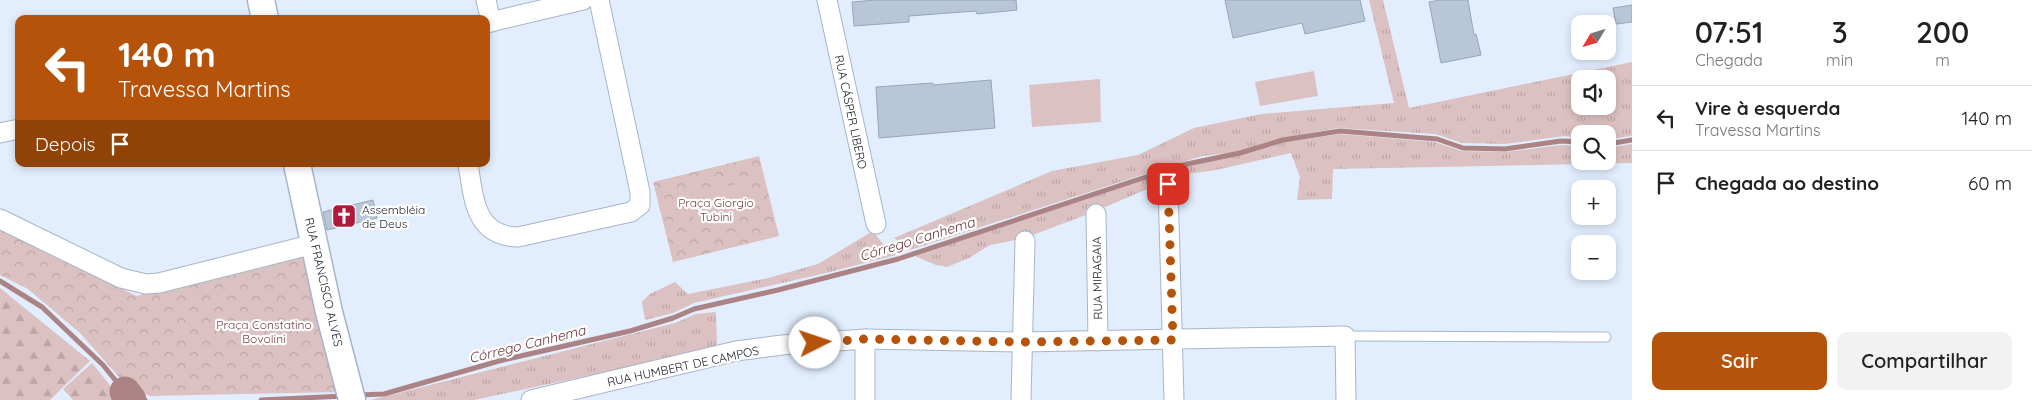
<!DOCTYPE html>
<html lang="pt">
<meta charset="utf-8">
<style>
body{margin:0;font-family:Quicksand,sans-serif;background:#f2f2f2;color:#222;height:100vh;display:flex;flex-direction:column;font-size:19px;white-space:nowrap}
*{box-sizing:border-box;margin:0}
p{font-size:16px;color:#767676}
.icon{flex:none;width:28px;height:28px;fill:none;stroke:currentColor;stroke-width:2;stroke-linecap:round;stroke-linejoin:round}
.map{position:relative;flex:1;overflow:hidden}
.details{display:flex;flex-direction:column;background:#fff;width:400px}
.details>*{flex:none}
.top-card{position:absolute;left:15px;top:15px;width:475px;height:152px;border-radius:10px;box-shadow:0 2px 8px #0003;background:#b45309;color:#fff;overflow:hidden}
.needle{width:32px;rotate:232deg}
.tools{position:absolute;left:1571px;top:15px;display:grid;gap:10px}
.tools a{display:grid;place-items:center;width:45px;height:45px;border-radius:10px;background:#fff;box-shadow:0 2px 8px #0003;font-size:25px}
.pin{position:absolute;display:grid;place-items:center;width:42px;height:42px;color:#fff;margin:-21px;border-radius:10px;box-shadow:0 2px 8px #0006}
.me{position:absolute;width:55px;margin:-28px;rotate:86deg;stroke-linejoin:round;filter:drop-shadow(0 0 4px #0008)}
.turn{display:flex;align-items:center;gap:18px;height:105px;padding:0 20px;font-size:22px}
.turn .icon{width:65px;height:65px;stroke-width:2.5}
.turn b{display:block;font-size:35px;line-height:42px}
.then{display:flex;align-items:center;height:48px;padding:0 20px;background:#0003;gap:10px;font-size:19px}
.eta{display:flex;justify-content:space-evenly;align-items:center;height:85px;text-align:center}
.eta b{font-size:30px;font-weight:600;line-height:35px}
.button{display:flex;gap:10px;margin-top:auto;padding:10px 20px}
.button a{flex:1;height:58px;border-radius:10px;background:#b45309;color:#fff;font-size:20px;font-weight:600;line-height:58px;text-align:center}
.button a+a{background:#f2f2f2;color:#222}
ul{padding:0;list-style:none}
li{display:flex;align-items:center;gap:15px;height:65px;padding:0 20px;border-top:1px solid #e0e0e0}
li div{flex:1}
li b{display:block;font-size:19px}
li em{font-style:normal}
main{display:flex;flex:1;min-height:0}
.map>svg:first-child{display:block}
</style>
<main>
<div class="map">
<svg width="1632" height="400" viewBox="0 0 1632 400">
<defs>
<pattern id="grass-tufts" width="24" height="20" patternUnits="userSpaceOnUse" patternTransform="scale(1.25)"><rect width="24" height="20" fill="#dcc1c2"/><path d="M3 7l-1-3M5 7V3M7 7l1-3M15 17l-1-3M17 17v-4M19 17l1-3" fill="none" stroke="#bca5a7"/></pattern>
<pattern id="forest-firs" width="22" height="20" patternUnits="userSpaceOnUse" patternTransform="scale(1.25)"><rect width="22" height="20" fill="#dcc1c2"/><path d="M5 1l3.5 6h-7zM16 11l3.5 6h-7z" fill="#bca5a7"/></pattern>
<pattern id="park-crowns" width="20" height="18" patternUnits="userSpaceOnUse" patternTransform="scale(1.25)"><rect width="20" height="18" fill="#dcc1c2"/><path d="M2 6a3 3 0 1 1 6 0M12 15a3 3 0 1 1 6 0" fill="none" stroke="#bca5a7"/></pattern>
</defs>
<rect width="100%" height="100%" fill="#e2eefe"/>
<g fill="url(#grass-tufts)" fill-rule="evenodd">
<path d="M1369,0H1383L1409,108L1632,62V136L1609,139L1608,134H1580V137L1564,136L1505,144L1462,143L1435,134L1338,128L1283,138L1238,152L1203,156L1179,163L910,250L894,238L1052,171L1138,155L1194,128L1261,114L1394,103ZM1580,79H1608V106H1580Z"/>
<polygon points="1340,134 1435,142 1462,151 1505,152 1561,145 1580,146 1580,161 1608,161 1608,148 1632,144 1632,163 1333,169 1332,199 1297,200 1300,177 1291,153 1216,170 1180,175 1096,211 1025,238 990,245 969,258 947,267 936,265 915,256 1183,166 1241,155 1284,142"/>
<polygon points="873,231 882,243 896,255 826,273 694,303 673,313 645,320 642,302 650,294 675,282 688,294 768,278 818,264"/>
<polygon points="716,312 717,348 474,400 371,400 675,323 696,314"/>
</g>
<g fill="url(#forest-firs)">
<polygon points="0,288 90,361 50,400 0,400"/>
<polygon points="92,363 122,400 73,400 63,389"/>
</g>
<g fill="url(#park-crowns)">
<polygon points="759,156 779,236 673,262 653,182"/>
<polygon points="0,226 136,296 314,253 342,392 150,396 127,386 80,333 28,289 0,275"/>
</g>
<g fill="#dcc1c2">
<polygon points="1314,71 1318,96 1260,106 1255,82"/>
<polygon points="1100,79 1101,122 1032,127 1029,85"/>
<polygon points="744,182 752,214 696,228 688,196"/>
</g>
<g fill="none" stroke-linecap="round" stroke-linejoin="round">
<g stroke="#ac8385" stroke-width="5">
<polyline points="1608,144 1632,140"/>
<polyline points="0,281 42,307 103,365 125,392 145,400"/>
<polyline points="358,395 384,394 499,361 630,331 673,318 694,309 778,290 898,259 1182,165 1240,153 1283,140 1340,131 1437,139 1463,148 1505,149 1561,141 1580,142"/>
<polyline points="261,400 344,396"/>
</g>
<polyline stroke="#ac8385" stroke-width="31" points="125,392 131,400"/>
</g>
<g fill="#b8c6d9" stroke="#97a5b8">
<polygon points="875,0 1016,0 1017,10 977,14 976,11 909,16 909,22 854,26 852,2"/>
<polygon points="1225,0 1360,0 1365,21 1305,34 1302,23 1233,38"/>
<polygon points="1440,0 1468,0 1474,35 1476,34 1481,55 1441,63 1429,2"/>
<polygon points="1632,5 1632,22 1616,24 1613,8"/>
<polygon points="991,80 995,128 879,138 876,87 933,83 933,85"/>
<polygon points="373,200 377,218 327,230 323,212"/>
</g>
<g fill="none" stroke-linecap="round" stroke-linejoin="round">
<defs>
<polyline id="lane" points="1345,336 1606,337"/>
<g id="street">
<polyline points="486,0 491,22"/>
<polyline points="827,0 876,224"/>
<polyline points="486,23 583,0"/>
<polyline points="0,133 19,129"/>
<path d="M468,164C474,198 474,236 518,237L631,212L640,205V192L599,0"/>
<polyline points="1168,184 1174,400"/>
<polyline points="1096,214 1098,341"/>
<polyline points="0,219 121,278 146,284 159,283 314,244"/>
<polyline points="531,400 736,351 782,345 865,339 1022,342 1345,336 1346,400"/>
<polyline points="865,400 865,339"/>
<polyline points="1021,400 1025,241"/>
</g>
<g id="secondary">
<polyline points="261,0 265,19"/>
<polyline points="297,164 329,312 352,400"/>
</g>
</defs>
<use href="#lane" stroke="#a6b5c8" stroke-width="11"/>
<use href="#street" stroke="#a6b5c8" stroke-width="21"/>
<use href="#secondary" stroke="#a6b5c8" stroke-width="29"/>
<use href="#lane" stroke="#fff" stroke-width="9"/>
<use href="#street" stroke="#fff" stroke-width="19"/>
<use href="#secondary" stroke="#fff" stroke-width="26"/>
</g>
<g fill="none" stroke-linecap="round" stroke-linejoin="round">
<polyline stroke="#b45309" stroke-width="9" stroke-dasharray="0 16.2" points="815,343 865,339 1022,342 1173,340 1168,184"/>
</g>
<defs>
<symbol id="church-square" viewBox="-11 -11 22 22"><rect x="-9" y="-9" width="18" height="18" rx="4" fill="#ae1a3c" stroke="#fff"/><path d="M-1.2-6h2.4v3.5h3.3v2.4h-3.3V6h-2.4V-.1h-3.3v-2.4h3.3Z" fill="#fff"/></symbol>
</defs>
<g fill-rule="evenodd">
<use href="#church-square" x="330" y="202" width="28" height="28"/>
</g>
<g text-anchor="middle" dominant-baseline="central" stroke-width="4.5" stroke-linejoin="round" paint-order="stroke">
<g font-size="12" fill="#1a1f26" stroke="#fff">
<text transform="translate(851 112) rotate(78)">RUA CÁSPER LIBERO</text>
<text transform="translate(1097 278) rotate(-91)">RUA MIRAGAIA</text>
<text transform="translate(324 282) rotate(77)">RUA FRANCISCO ALVES</text>
<text transform="translate(683 366) rotate(-12)">RUA HUMBERT DE CAMPOS</text>
</g>
<g font-size="12" fill="#7a4045" stroke="#fff">
<text x="716" y="202">Praça Giorgio<tspan x="716" dy="14">Tubini</tspan></text>
<text x="264" y="324">Praça Constatino<tspan x="264" dy="14">Bovolini</tspan></text>
</g>
<g font-size="12" fill="#1a1f26" stroke="#fff" text-anchor="start">
<text x="362" y="209">Assembléia<tspan x="362" dy="14">de Deus</tspan></text>
</g>
<g font-size="14" font-style="italic" fill="#6c3339" stroke="#fff">
<text transform="translate(917 239) rotate(-17)">Córrego Canhema</text>
<text transform="translate(527 344) rotate(-14)">Córrego Canhema</text>
</g>
</g>
</svg>
<div class="tools">
<a><svg class="needle" viewBox="-14 -14 28 28"><path d="M0-13l5 13h-10z" fill="#e53935"/><path d="M0 13l5-13h-10z" fill="#767676"/></svg></a>
<a><svg class="icon" aria-label="sound" viewBox="0 0 24 24"><path d="M4 9h4l5-4v14l-5-4H4zM17 9q2 3 0 6"/></svg></a>
<a><svg class="icon" aria-label="search" viewBox="0 0 24 24"><circle cx="10" cy="10" r="6"/><path d="M15 15l6 6"/></svg></a>
<a>+</a>
<a>−</a>
</div>
<div class="pin" style="left:1168px;top:184px;background:#d93025"><svg class="icon" aria-label="arrive" viewBox="0 0 24 24"><path d="M6 21V4h12l-3 4 3 4H6"/></svg></div>
<svg class="me" style="left:815px;top:343px" viewBox="-20 -20 40 40"><circle r="19" fill="#fff"/><path d="M0-13L10 11 0 6-10 11z" fill="#b45309"/></svg>
<div class="top-card">
<div class="turn"><svg class="icon" aria-label="left" viewBox="0 0 24 24"><path d="M17 20v-9H6M10 6l-5 5 5 5"/></svg><div><b>140 m</b>Travessa Martins</div></div>
<div class="then">Depois<svg class="icon" aria-label="arrive" viewBox="0 0 24 24"><path d="M6 21V4h12l-3 4 3 4H6"/></svg></div>
</div>
</div>
<section class="details">
<div class="eta">
<div><b>07:51</b><p>Chegada</p></div>
<div><b>3</b><p>min</p></div>
<div><b>200</b><p>m</p></div>
</div>
<ul>
<li><svg class="icon" aria-label="left" viewBox="0 0 24 24"><path d="M17 20v-9H6M10 6l-5 5 5 5"/></svg><div><b>Vire à esquerda</b><p>Travessa Martins</p></div><em>140 m</em></li>
<li><svg class="icon" aria-label="arrive" viewBox="0 0 24 24"><path d="M6 21V4h12l-3 4 3 4H6"/></svg><div><b>Chegada ao destino</b></div><em>60 m</em></li>
</ul>
<div class="button"><a>Sair</a><a>Compartilhar</a></div>
</section>
</main>
